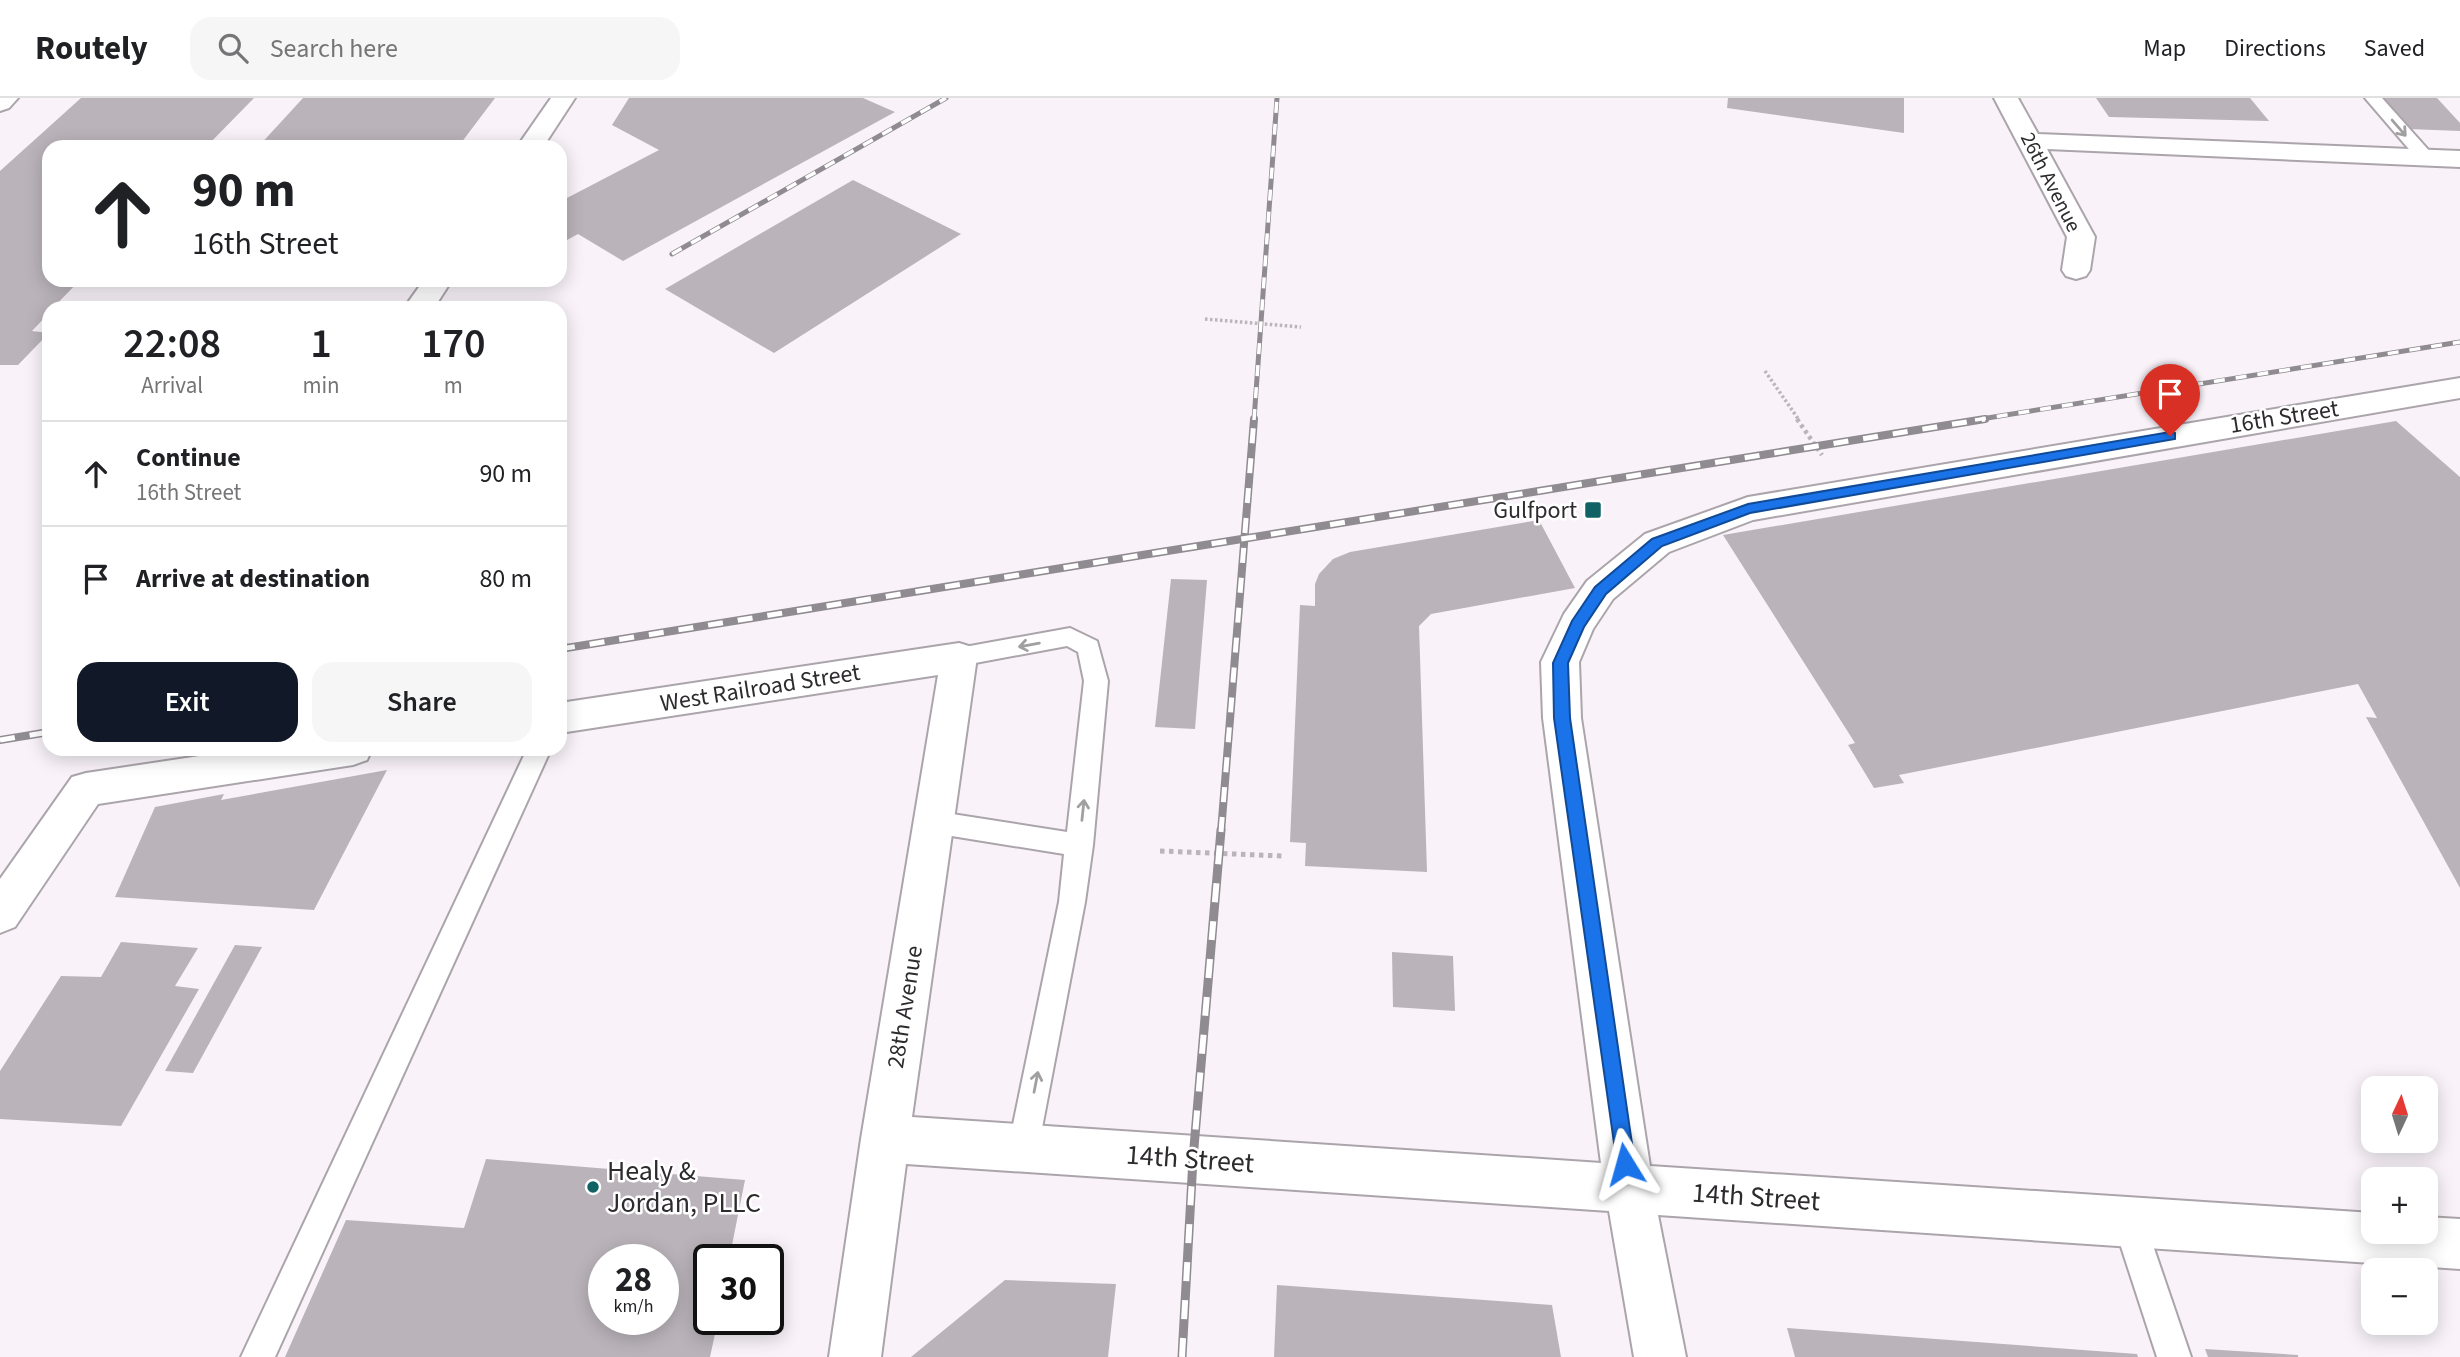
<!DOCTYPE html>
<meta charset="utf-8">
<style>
body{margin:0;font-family:"Source Sans 3",sans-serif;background:#f6f6f6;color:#202124;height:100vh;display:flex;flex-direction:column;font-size:26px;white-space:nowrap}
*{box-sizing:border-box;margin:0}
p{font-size:23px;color:#757577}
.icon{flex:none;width:38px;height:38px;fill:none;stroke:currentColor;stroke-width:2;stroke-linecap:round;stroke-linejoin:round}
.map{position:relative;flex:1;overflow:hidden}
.panel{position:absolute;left:42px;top:203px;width:525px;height:455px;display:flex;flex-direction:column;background:#fff;border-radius:21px;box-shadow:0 4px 18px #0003}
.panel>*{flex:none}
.banner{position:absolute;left:42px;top:42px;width:525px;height:147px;border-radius:21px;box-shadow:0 4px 18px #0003;background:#fff;color:#202124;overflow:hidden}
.needle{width:46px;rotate:4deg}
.buttons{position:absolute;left:2361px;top:978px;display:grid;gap:14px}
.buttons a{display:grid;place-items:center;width:77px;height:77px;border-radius:14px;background:#fff;box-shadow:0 4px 18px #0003;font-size:35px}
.speed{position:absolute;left:588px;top:1146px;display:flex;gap:14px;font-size:35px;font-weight:700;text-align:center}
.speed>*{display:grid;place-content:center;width:91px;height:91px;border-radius:50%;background:#fff;box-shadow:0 4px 18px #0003;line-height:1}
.speed small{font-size:18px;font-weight:400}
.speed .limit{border:4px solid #111;border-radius:10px;background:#fff;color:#111}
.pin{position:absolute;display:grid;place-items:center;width:60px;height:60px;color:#fff;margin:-72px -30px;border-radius:50% 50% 50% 0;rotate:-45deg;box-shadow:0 0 7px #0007}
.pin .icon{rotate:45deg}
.me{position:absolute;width:77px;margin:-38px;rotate:352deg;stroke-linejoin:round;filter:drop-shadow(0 0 5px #0008)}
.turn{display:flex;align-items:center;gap:24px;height:147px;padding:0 35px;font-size:32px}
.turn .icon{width:91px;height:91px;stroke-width:2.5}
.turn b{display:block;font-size:49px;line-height:60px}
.eta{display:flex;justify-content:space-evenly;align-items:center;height:119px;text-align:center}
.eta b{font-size:42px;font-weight:600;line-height:49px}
.action{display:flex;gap:14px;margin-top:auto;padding:14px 35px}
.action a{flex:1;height:80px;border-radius:21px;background:#111827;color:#fff;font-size:28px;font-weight:600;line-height:80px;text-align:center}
.action a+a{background:#f6f6f6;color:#202124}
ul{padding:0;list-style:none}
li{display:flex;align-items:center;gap:21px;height:105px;padding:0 35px;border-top:2px solid #e0e0e0}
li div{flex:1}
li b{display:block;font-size:26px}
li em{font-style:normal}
header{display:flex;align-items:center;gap:42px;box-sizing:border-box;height:98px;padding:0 35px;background:#fff;border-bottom:2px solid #e0e0e0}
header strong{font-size:33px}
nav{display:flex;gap:38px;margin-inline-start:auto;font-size:24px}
.search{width:490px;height:63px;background:#f6f6f6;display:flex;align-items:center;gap:18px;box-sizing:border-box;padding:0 24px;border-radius:21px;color:#757577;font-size:26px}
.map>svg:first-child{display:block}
</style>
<header>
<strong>Routely</strong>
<div class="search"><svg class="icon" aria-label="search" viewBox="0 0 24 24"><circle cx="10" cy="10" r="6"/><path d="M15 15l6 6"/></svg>Search here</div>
<nav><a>Map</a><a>Directions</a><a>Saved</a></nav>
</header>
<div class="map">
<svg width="2460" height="1259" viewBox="0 0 2460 1259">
<rect width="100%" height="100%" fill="#f9f3f9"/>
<g fill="#bab4ba" fill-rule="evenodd">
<polygon points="81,0 254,0 206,49 49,49 49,182 80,182 53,210 49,210 49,215 32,233 49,235 18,267 0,267 0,73"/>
<polygon points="303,0 495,0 458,49 258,49"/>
<polygon points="629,0 863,0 895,14 623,163 578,136 567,142 560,137 560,110 567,100 659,52 612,27"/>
<polygon points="1728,0 1904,0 1904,35 1727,10"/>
<polygon points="2096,0 2250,0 2269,23 2109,19"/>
<polygon points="2381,0 2437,0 2460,25 2460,33 2408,31"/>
<polygon points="853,82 961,136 774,255 665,191"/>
<polygon points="2396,323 2460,379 2460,790 2366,619 2377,620 2358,586 1899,677 1904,685 1874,690 1848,647 1855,645 1723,437"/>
<polygon points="1539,422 1575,490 1431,516 1419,528 1427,774 1305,768 1306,745 1290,744 1300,507 1315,508 1315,486 1319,476 1333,461 1350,454"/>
<polygon points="1171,481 1207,482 1195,631 1155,629"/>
<polygon points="387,672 314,812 115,799 155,709 224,696 221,702"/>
<polygon points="121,844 198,850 175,888 199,891 121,1028 0,1021 0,973 61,878 101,879"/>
<polygon points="235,847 262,849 193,975 165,973"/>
<polygon points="1392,854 1453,858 1455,913 1393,909"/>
<path d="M486,1061L745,1082L729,1162H709V1222H718L710,1259H285L346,1122L464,1130ZM604,1162H663V1222H604Z"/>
<polygon points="1005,1182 1116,1186 1108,1259 911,1259"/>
<polygon points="1277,1187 1552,1207 1561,1259 1274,1259"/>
<polygon points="1787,1230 2137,1256 2138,1259 1795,1259"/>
<polygon points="2205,1251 2298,1257 2298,1259 2208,1259"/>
</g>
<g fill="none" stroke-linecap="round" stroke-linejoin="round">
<defs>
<g id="service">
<polygon points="2365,0 2382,0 2432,56 2434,60 2432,64 2420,64"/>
<polygon points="1070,530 1097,543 1108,583 1093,747 1085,804 1038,1051 1034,1062 1023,1066 1012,1062 1008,1051 1059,804 1064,756 933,735 924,732 920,724 924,716 933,713 1067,734 1084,583 1078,554 1067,548 959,568 951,565 947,559 951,553 959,550"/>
<polygon points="527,651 551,651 275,1259 241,1259"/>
<polygon points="2129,1108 2140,1113 2145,1124 2191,1259 2157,1259 2113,1124 2118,1113"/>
</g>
<g id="minor">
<polygon points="551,0 575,0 543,49 517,49"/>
<polygon points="1994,0 2018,0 2038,36 2460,53 2460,69 2047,51 2095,139 2090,172 2086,178 2076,181 2066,178 2062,172 2067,139"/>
<polygon points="424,182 452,182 434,210 404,210"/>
<polygon points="2460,280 2460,300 1753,422 1669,454 1613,501 1593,531 1579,564 1581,620 1650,1068 2373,1115 2373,1134 2426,1134 2426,1119 2460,1121 2460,1171 1658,1117 1686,1259 1634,1259 1609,1113 906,1066 881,1259 829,1259 861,1041 938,577 560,635 560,605 959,545 972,549 977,559 912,1019 1601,1065 1543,620 1541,564 1564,516 1587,483 1645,436 1748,399"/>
<polygon points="246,651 372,651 367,662 353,667 98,706 15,829 0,835 0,781 72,679 86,675"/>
</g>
<polygon id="secondary" points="0,0 18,0 9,10 0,13"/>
</defs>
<use href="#service" stroke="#aba5ab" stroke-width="4"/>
<use href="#minor" stroke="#aba5ab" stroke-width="4"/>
<use href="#secondary" stroke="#aba5ab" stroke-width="4"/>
<g stroke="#bab5ba" stroke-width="3.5" stroke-dasharray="2.5 2.5" stroke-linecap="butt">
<polyline points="1205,221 1301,229"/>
<polyline points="1765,273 1799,322"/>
</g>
<polyline stroke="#bab5ba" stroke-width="4.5" stroke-dasharray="3.5 3.5" stroke-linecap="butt" points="1797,321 1822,357"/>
<polyline stroke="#bab5ba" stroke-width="5" stroke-dasharray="4.5 4.5" stroke-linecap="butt" points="1160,753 1283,758"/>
<use href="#service" fill="#fff" fill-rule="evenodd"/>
<use href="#minor" fill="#fff" fill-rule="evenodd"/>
<use href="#secondary" fill="#fff" fill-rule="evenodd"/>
<defs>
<g id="rail-far2">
<polyline points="672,156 946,0"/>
<polyline points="1254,322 1277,0"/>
<polyline points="1975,322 2460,244"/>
</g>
<g id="rail-far1">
<polyline points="560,551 1985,321"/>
<polyline points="0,642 49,634"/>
<polyline points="1221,734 1254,321"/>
</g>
<polyline id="rail" points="1182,1259 1193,1061 1221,732"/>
</defs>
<use href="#rail-far2" stroke="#908b90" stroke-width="5"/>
<use href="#rail-far1" stroke="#908b90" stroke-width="8"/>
<use href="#rail" stroke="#908b90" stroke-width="9"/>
<use href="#rail-far2" stroke="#fff" stroke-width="3.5" stroke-dasharray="11" stroke-linecap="butt"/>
<use href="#rail-far1" stroke="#fff" stroke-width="5" stroke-dasharray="15" stroke-linecap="butt"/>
<use href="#rail" stroke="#fff" stroke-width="6" stroke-dasharray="19" stroke-linecap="butt"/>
</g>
<defs><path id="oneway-shaft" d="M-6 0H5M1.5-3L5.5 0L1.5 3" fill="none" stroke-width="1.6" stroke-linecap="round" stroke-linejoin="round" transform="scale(1.75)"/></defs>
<g stroke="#a1a0a1">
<use href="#oneway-shaft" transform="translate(2399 30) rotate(49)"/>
<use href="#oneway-shaft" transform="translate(1029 547) rotate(170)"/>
<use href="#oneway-shaft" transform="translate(1083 712) rotate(-84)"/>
<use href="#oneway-shaft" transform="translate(1036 984) rotate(-79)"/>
</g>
<polygon fill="#1a73e8" stroke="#114b97" stroke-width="2" points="2170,334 2175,335 2175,341 1750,415 1662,448 1606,496 1584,529 1568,565 1570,620 1635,1066 1632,1073 1625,1076 1618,1073 1554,620 1553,565 1572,523 1595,489 1652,441 1748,406"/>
<g fill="#106264" stroke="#fff" stroke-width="2.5">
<rect x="1584" y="403" width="18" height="18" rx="3.5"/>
<circle cx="593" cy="1089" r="7"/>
</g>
<g text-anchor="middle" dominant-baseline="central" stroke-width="5" stroke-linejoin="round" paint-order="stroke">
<g font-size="21" fill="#2e2b2e" stroke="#fff">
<text transform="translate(2051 84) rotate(63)">26th Avenue</text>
</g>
<g font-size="24" fill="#2e2b2e" stroke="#fff">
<text transform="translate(2284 319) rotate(-9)">16th Street</text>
<text transform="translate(760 590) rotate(-9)">West Railroad Street</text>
<text transform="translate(905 909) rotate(-81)">28th Avenue</text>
</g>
<g font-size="24" fill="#2e2b2e" stroke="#fff" text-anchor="end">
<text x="1577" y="412">Gulfport</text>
</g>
<g font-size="28" fill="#2e2b2e" stroke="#fff">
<text transform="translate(1190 1061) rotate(4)">14th Street</text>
<text transform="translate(1756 1099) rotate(4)">14th Street</text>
</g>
<g font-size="28" fill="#2e2b2e" stroke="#fff" text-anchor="start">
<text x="607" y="1073">Healy &amp;<tspan x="607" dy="32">Jordan, PLLC</tspan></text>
</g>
</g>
</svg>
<div class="buttons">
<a><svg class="needle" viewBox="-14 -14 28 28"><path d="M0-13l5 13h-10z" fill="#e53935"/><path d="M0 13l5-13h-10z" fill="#757577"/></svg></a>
<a>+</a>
<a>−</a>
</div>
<div class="speed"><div>28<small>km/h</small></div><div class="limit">30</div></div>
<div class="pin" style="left:2170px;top:338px;background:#d93025"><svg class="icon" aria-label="arrive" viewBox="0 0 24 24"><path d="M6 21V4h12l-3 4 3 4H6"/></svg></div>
<svg class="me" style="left:1625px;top:1066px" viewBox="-20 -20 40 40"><path d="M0-17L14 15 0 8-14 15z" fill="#1a73e8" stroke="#fff" stroke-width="4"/></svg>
<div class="banner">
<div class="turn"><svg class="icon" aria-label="ahead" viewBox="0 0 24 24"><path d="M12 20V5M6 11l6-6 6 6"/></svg><div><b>90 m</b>16th Street</div></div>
</div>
<section class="panel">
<div class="eta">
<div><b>22:08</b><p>Arrival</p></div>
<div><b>1</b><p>min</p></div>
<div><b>170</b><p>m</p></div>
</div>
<ul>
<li><svg class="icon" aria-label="ahead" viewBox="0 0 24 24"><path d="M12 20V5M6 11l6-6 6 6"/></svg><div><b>Continue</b><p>16th Street</p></div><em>90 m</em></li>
<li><svg class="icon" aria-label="arrive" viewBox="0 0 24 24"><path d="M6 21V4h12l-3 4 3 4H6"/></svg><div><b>Arrive at destination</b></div><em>80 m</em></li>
</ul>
<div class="action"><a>Exit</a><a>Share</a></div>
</section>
</div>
